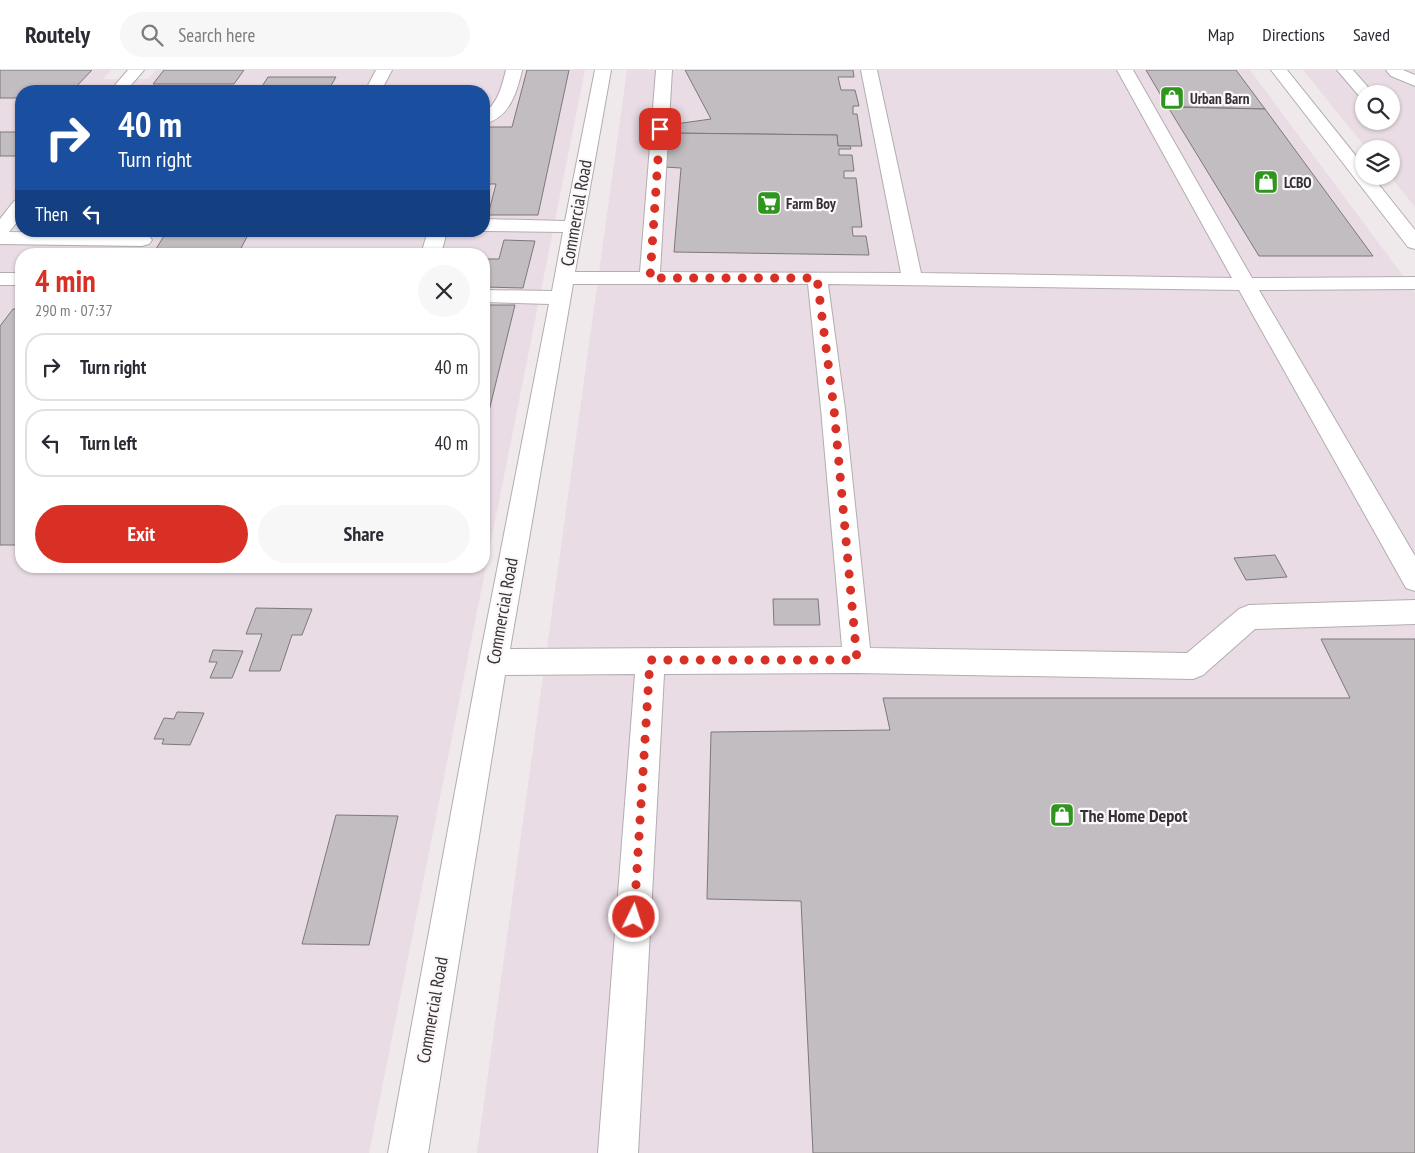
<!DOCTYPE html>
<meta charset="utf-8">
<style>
body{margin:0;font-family:"PT Sans Narrow",sans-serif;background:#f7f7f7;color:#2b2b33;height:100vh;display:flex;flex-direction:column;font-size:19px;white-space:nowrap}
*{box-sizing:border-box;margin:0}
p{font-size:16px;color:#7c7c81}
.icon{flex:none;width:28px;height:28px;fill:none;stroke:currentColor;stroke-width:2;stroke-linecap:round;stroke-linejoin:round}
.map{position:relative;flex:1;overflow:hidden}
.details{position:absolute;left:15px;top:178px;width:475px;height:325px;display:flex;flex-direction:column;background:#fff;border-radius:20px;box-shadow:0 1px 4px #0004}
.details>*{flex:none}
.guide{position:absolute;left:15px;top:15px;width:475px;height:152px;border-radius:20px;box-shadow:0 1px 4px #0004;background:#1a4fa0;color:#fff;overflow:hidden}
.fabs{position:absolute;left:1355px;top:15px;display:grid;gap:10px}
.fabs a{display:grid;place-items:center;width:45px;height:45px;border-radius:50%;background:#fff;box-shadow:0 1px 4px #0004;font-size:25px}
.pin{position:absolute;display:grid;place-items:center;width:42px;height:42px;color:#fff;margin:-21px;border-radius:10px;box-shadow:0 2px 8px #0006}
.me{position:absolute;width:55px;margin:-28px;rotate:4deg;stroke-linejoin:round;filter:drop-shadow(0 0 4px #0008)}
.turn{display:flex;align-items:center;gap:18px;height:105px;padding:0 20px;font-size:22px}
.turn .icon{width:65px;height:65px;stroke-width:2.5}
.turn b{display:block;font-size:35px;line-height:42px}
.then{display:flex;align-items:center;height:48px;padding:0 20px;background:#0003;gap:10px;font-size:19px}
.round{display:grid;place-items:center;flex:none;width:52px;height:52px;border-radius:26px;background:#f7f7f7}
.headline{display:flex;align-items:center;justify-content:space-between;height:85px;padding:0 20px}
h1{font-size:30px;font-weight:700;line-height:38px;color:#d93025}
.action{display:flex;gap:10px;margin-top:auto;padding:10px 20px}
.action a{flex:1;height:58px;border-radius:30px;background:#d93025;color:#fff;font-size:20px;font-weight:700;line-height:58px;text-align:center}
.action a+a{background:#f7f7f7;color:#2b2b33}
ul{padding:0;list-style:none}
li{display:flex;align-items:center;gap:15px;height:68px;margin:0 10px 8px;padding:0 10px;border:2px solid #e1e1e2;border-radius:20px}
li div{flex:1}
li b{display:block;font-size:19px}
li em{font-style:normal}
header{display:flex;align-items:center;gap:30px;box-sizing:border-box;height:70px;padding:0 25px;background:#fff;border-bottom:1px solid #e1e1e2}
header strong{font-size:24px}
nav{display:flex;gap:28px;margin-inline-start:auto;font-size:18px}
.search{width:350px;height:45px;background:#f7f7f7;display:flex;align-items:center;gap:12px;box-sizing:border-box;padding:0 18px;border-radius:28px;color:#7c7c81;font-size:19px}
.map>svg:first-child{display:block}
</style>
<header>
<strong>Routely</strong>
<div class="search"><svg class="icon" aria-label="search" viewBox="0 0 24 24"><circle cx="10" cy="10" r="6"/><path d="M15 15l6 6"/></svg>Search here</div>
<nav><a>Map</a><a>Directions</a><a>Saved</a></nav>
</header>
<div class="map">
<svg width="1415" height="1083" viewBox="0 0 1415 1083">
<rect width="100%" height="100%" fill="#efe9ec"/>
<g fill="#e9dce4" fill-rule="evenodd">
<path d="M0,0H111L103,9H148L156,0H585L369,1083H0ZM21,21H484V161H21ZM21,184H484V496H21Z"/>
<polygon points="627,0 1250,0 1415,222 1415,1083 477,1083"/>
<path d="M1303,0H1415V137L1390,106L1391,79H1367ZM1364,24H1391V51H1364Z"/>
</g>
<g fill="#c2bdc0" stroke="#7d787b">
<polygon points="0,0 92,0 72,21 21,21 21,28 0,28"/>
<polygon points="164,0 244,0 234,14 153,14"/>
<polygon points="527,0 569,0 538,145 488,145 496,114 484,114 484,57 512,57"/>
<polygon points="685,0 853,0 854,7 838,7 841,20 855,20 859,36 853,36 853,44 857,44 862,76 838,76 837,65 667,63 668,55 711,49"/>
<polygon points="1146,0 1236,0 1265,39 1185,37 1181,34 1166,34"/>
<polygon points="268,7 336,7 328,21 259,21"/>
<polygon points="1168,37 1265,39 1373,186 1259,186"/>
<rect x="0" y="62" width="21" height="24"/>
<polygon points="667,63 837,65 838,76 850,76 851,79 839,79 839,85 852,85 854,101 844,101 844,108 856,108 862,157 852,157 853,166 866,166 869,185 674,182 681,98 664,97"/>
<polygon points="167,161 250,161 238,184 153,184"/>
<polygon points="504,170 535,171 523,218 484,217 484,189 499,189"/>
<polygon points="484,235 515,235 487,349 484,349"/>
<polygon points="13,239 21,239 21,244 18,248 21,248 21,475 0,475 0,256"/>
<polygon points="1275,485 1287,507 1246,510 1234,488"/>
<polygon points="773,529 818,529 820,555 774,555"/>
<polygon points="256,538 312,539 302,565 292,565 280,601 249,601 262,564 246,564"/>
<polygon points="1321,569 1415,569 1415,1083 813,1083 801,831 707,829 711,662 890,660 883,628 1350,628"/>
<polygon points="213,580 243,581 232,608 210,608 217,592 209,592"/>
<polygon points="177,642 204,643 190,675 162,674 164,669 154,669 164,648 174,649"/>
<polygon points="336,745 398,746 369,875 302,874"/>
</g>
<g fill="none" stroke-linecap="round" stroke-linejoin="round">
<defs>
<g id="minor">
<polygon points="128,0 144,0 126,21 110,21"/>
<polygon points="376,0 392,0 381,21 365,21"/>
<path d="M506,0H522C517,23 509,48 484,54V43C498,33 502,16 506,0Z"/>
<path d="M595,0H611L575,202H640L656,0H672L660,202L901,203L861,0H877L921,203L1232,208L1117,0H1133L1252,208L1415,207V219L1259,220L1415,486V521L1406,518L1239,220L828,214L845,339L870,578L1187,583L1239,539L1249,535L1415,530V554L1255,559L1203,605L1193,609L857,603L664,604L638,1083H598L635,604L505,605L428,1083H388L479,592L549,234L484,232V220L552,221L563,162L484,161V149L565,151ZM573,214H808L821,339L842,577L510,579Z"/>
<polygon points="1271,0 1287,0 1364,96 1364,106 1372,106 1415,160 1415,179 1408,177"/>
<polygon points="1337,0 1353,0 1374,24 1364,24 1364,28 1360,27"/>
<polygon points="1386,0 1403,0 1415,5 1415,16 1391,6"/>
<polygon points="21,129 21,147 9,162 142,164 149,166 152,170 149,174 142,176 0,174 0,149 14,131"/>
<polygon points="428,161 447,161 441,184 421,184"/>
<rect x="0" y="203" width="21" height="12"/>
</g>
</defs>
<use href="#minor" stroke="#b2adb0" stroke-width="2"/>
<use href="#minor" fill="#fff" fill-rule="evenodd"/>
</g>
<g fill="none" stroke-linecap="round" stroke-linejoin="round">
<polyline stroke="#d93025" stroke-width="9" stroke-dasharray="0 16.2" points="634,847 650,590 857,590 834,339 817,208 650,208 660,59"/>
</g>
<defs>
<symbol id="shop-square" viewBox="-11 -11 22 22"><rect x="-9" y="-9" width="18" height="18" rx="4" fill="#2e951d" stroke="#fcf7fa"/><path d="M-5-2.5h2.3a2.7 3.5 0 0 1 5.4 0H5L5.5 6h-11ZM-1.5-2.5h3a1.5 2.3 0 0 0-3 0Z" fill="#fff"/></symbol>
<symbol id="supermarket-square" viewBox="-11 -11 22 22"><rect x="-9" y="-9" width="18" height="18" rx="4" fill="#2e951d" stroke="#fcf7fa"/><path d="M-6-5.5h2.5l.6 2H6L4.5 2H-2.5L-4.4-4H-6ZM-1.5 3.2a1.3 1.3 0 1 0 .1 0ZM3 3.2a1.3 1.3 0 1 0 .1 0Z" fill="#fff"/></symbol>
</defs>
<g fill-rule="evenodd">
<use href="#shop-square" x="1158" y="14" width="28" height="28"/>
<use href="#shop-square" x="1252" y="98" width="28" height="28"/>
<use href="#supermarket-square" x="755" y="119" width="28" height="28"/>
<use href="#shop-square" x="1048" y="731" width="28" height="28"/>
</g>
<g text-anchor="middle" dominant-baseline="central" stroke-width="4.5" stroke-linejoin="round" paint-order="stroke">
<g font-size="15" font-weight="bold" fill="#343233" stroke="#fcf7fa" text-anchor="start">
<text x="1190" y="28">Urban Barn</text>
<text x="1284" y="112">LCBO</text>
<text x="786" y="133">Farm Boy</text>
</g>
<g font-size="18" fill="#343233" stroke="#fcf7fa">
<text transform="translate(576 143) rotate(-80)">Commercial Road</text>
<text transform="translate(502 541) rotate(-80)">Commercial Road</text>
<text transform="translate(432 940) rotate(-80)">Commercial Road</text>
</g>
<g font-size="18" font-weight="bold" fill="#343233" stroke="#fcf7fa" text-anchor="start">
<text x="1080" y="745">The Home Depot</text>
</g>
</g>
</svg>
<div class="fabs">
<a><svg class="icon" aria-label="search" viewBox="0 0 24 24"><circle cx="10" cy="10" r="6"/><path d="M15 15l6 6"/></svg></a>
<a><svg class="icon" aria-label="layers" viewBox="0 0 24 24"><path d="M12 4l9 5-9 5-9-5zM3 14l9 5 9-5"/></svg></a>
</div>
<div class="pin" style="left:660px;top:59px;background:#d93025"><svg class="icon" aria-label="arrive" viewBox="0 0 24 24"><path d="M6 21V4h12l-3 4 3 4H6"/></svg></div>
<svg class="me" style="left:634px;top:847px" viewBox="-20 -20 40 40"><circle r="17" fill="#d93025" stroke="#fff" stroke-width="3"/><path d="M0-11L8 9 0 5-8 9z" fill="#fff"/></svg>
<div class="guide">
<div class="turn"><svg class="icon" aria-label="right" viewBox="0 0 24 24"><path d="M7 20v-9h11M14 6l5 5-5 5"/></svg><div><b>40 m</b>Turn right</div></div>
<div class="then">Then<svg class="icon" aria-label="left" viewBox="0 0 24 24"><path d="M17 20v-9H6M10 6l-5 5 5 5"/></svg></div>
</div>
<section class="details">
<div class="headline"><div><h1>4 min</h1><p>290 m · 07:37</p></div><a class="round"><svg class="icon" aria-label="close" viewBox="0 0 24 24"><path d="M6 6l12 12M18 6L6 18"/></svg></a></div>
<ul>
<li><svg class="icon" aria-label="right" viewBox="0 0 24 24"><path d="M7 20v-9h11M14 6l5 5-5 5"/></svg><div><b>Turn right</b></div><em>40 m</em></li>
<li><svg class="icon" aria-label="left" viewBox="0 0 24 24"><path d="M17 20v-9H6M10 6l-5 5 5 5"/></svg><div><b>Turn left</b></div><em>40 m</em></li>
</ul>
<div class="action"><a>Exit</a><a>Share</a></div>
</section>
</div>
